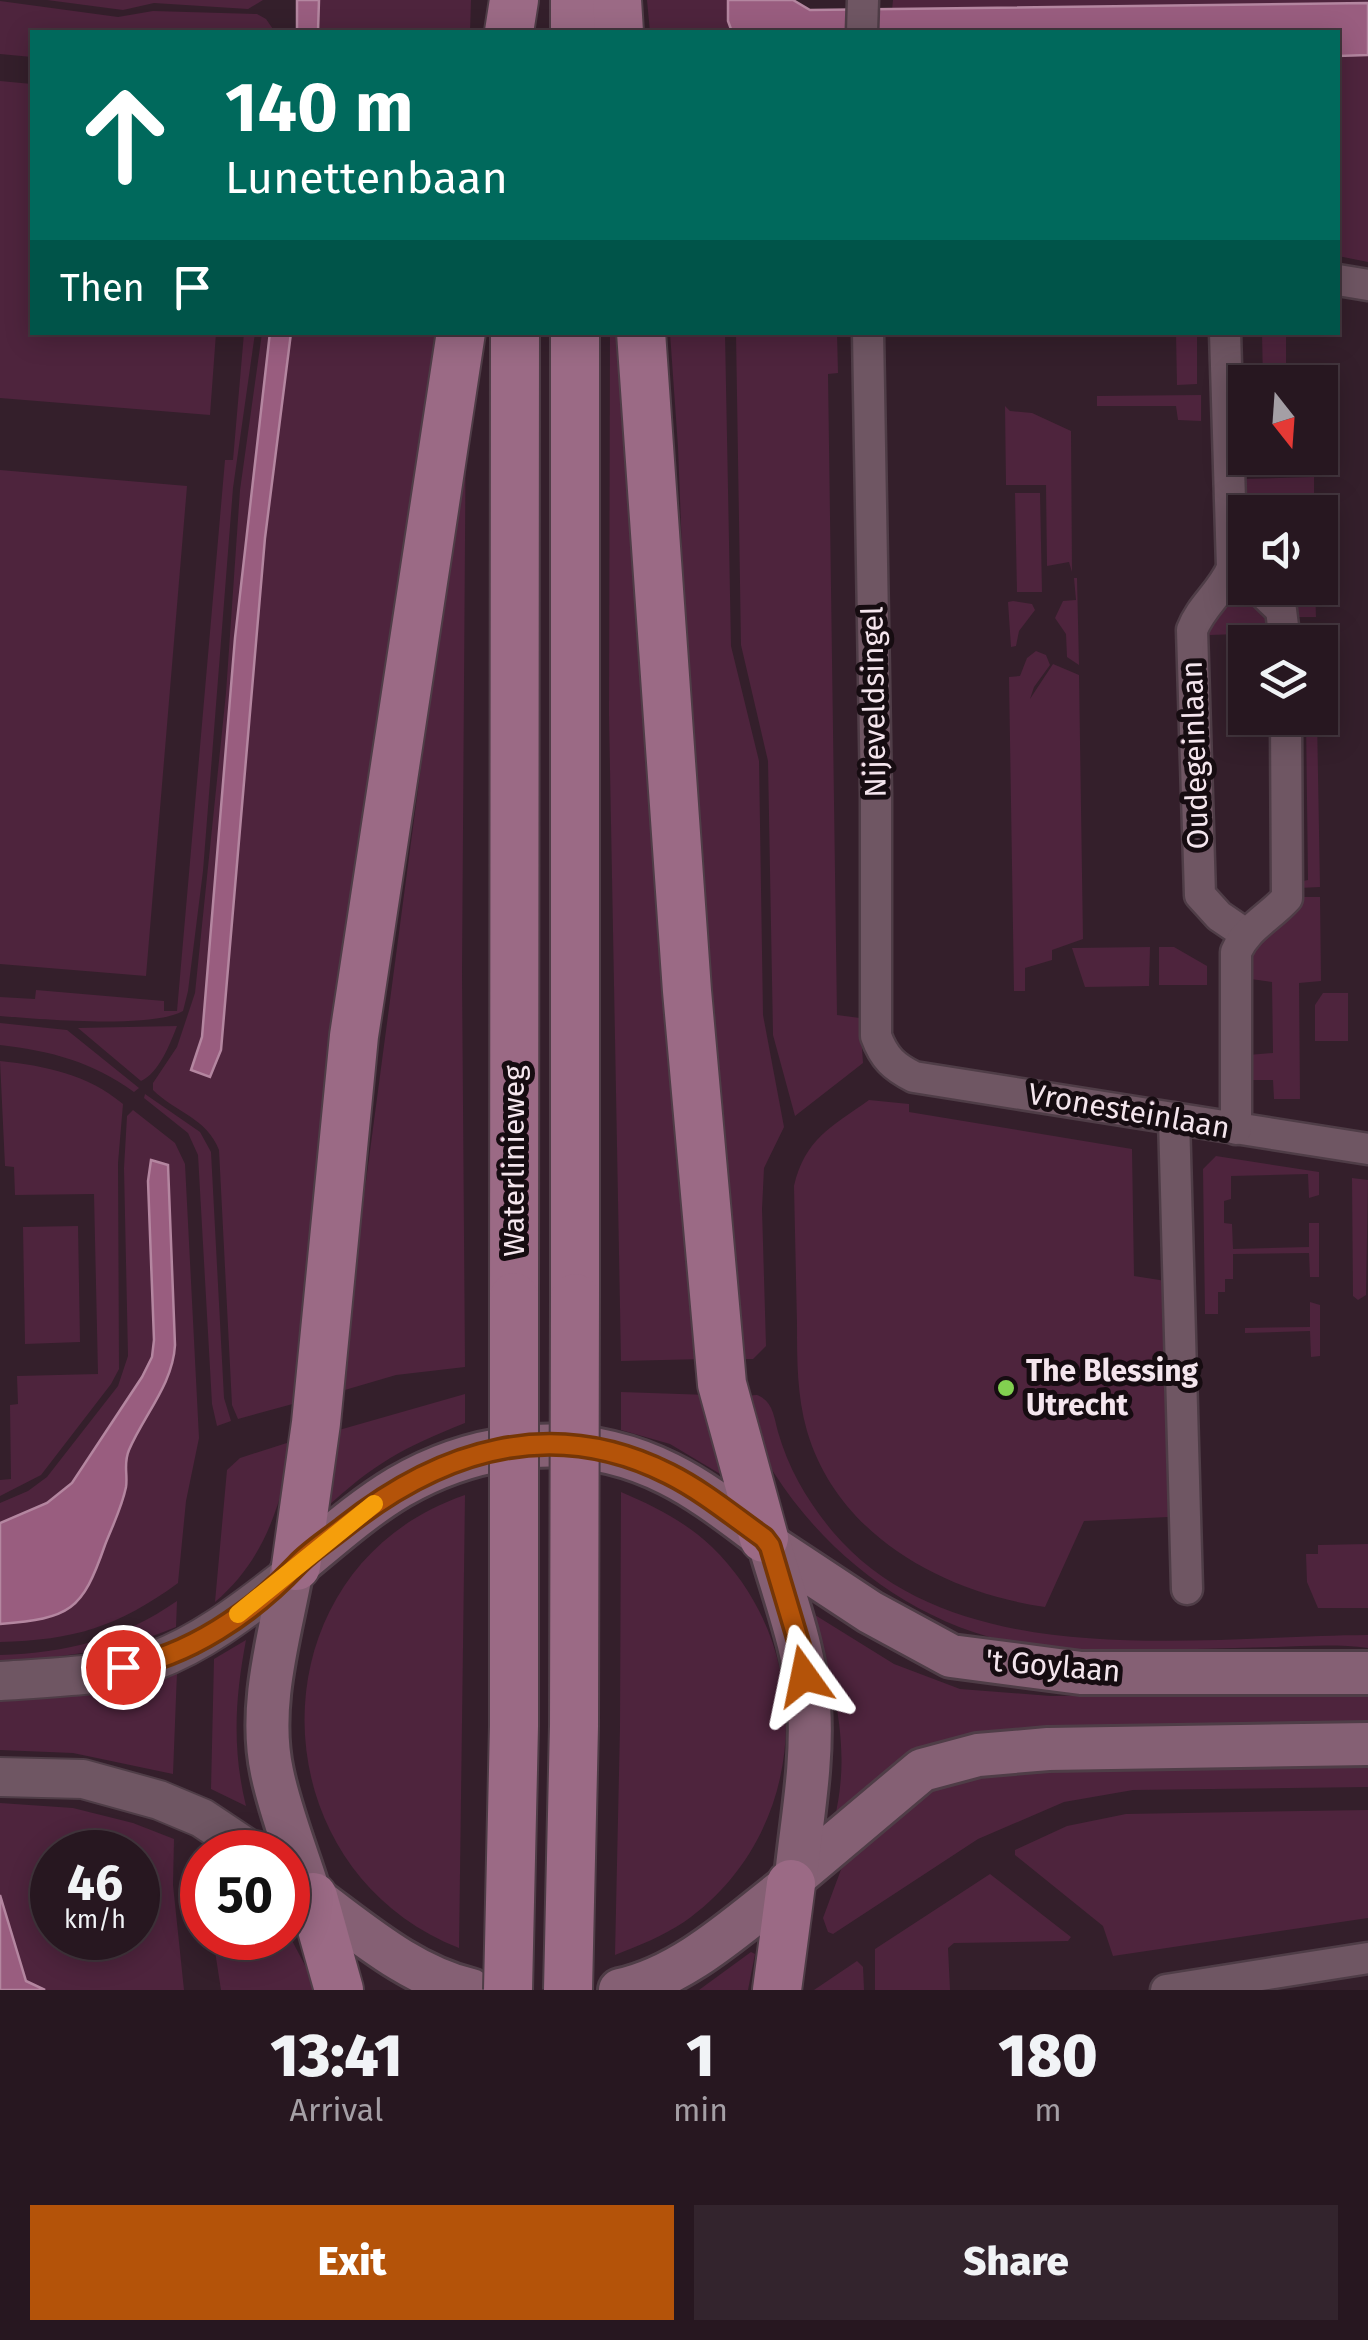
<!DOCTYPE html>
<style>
body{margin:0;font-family:"Fira Sans",sans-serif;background:#33242d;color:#f1f3f6;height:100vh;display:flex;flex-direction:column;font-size:38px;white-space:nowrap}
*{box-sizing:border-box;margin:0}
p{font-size:32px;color:#a49fa5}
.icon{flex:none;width:55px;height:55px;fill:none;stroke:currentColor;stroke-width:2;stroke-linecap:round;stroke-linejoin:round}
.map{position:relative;height:1990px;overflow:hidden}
.sheet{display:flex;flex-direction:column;background:#271720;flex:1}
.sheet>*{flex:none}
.hud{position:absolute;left:30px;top:30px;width:1310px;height:305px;border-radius:0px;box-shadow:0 5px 25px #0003,0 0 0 2px #43363e;background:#00695c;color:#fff;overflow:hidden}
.needle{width:65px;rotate:163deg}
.controls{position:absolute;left:1228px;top:365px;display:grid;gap:20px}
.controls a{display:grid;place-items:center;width:110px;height:110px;border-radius:0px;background:#271720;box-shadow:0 5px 25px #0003,0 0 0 2px #43363e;font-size:50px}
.speed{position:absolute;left:30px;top:1830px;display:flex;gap:20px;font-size:50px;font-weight:700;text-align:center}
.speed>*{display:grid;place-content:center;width:130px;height:130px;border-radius:50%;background:#271720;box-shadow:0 5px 25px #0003,0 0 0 2px #43363e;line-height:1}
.speed small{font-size:25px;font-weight:400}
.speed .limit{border:15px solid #d22;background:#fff;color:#111}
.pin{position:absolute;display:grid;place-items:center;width:85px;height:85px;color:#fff;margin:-42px;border:5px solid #fff;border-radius:50%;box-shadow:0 2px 10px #0007}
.me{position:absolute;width:110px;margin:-55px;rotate:348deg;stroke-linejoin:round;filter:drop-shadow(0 0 8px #0008)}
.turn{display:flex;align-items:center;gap:35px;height:210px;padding:0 30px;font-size:45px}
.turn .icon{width:130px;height:130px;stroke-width:2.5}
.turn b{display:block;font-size:70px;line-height:85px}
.then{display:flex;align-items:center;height:95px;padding:0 30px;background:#0003;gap:20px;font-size:38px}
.eta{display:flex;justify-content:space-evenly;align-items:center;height:170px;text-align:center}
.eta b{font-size:60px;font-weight:800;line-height:70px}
.button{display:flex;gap:20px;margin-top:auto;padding:20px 30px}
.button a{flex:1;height:115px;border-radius:0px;background:#b45309;color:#fff;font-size:40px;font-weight:800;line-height:115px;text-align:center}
.button a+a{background:#33242d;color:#f1f3f6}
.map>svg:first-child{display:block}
</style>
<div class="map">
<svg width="1368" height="1990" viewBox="0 0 1368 1990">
<rect width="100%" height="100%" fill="#341f2b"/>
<g fill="#4e243d" fill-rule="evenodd">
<polygon points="47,0 263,0 248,9 154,3 123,10"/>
<polygon points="319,0 471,0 470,32 318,32"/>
<polygon points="647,0 728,0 728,21 732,32 650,32"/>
<polygon points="893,0 1368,0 1368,262 1338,256 1338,32 892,10"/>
<polygon points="0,1 118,17 153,11 257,14 266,19 275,32 32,32 32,57 0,54"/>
<polygon points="0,81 32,84 32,332 216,333 210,415 0,398"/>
<path d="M244,333H255L233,488L203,871L188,991L183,1011C151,1029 39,1019 0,1016V997L35,999L36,990L164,1001V1011H177L225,460H233Z"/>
<path d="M262,333H270L235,638L202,1036L191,1070L209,1077L221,1050L265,538L291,333H443L300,1402L238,1419L232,1405L219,1150C207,1118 175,1112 153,1090V1083L177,1047L195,993L226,693L240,490Z"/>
<polygon points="610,333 619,333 705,1359 621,1361 609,715"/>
<polygon points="670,333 725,333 731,646 759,761 763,1015 784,1127 764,1168 762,1209 766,1346 753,1359 731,1359 696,915 678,447"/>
<polygon points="736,333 837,333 838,373 828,374 837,1015 860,1018 863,1063 795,1116 773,1035 768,761 741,645"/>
<polygon points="1176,333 1197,333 1197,384 1177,385"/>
<polygon points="1262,333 1286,333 1286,382 1263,382"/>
<polygon points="1201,395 1201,421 1178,420 1176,406 1097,406 1097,396"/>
<polygon points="466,396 462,974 465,1367 396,1375 338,1392 434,669"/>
<polygon points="1005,406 1010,411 1032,413 1071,431 1072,572 1069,562 1047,566 1046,485 1006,485"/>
<polygon points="0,470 187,486 146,976 0,964"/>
<polygon points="1314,477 1314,512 1245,512 1240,479"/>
<polygon points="1015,493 1040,493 1042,592 1017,592"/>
<polygon points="1074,578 1077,578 1079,665 1067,657 1066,634 1055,618 1063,601 1076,600"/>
<polygon points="1280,588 1315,588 1316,617 1295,617 1295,599"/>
<path d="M1244,594L1265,608L1268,633L1210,635L1206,632C1211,617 1227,597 1244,594Z"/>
<polygon points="1013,601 1032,604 1035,610 1019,631 1016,646 1011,647 1008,602"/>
<polygon points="1036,651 1046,655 1050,665 1034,687 1030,699 1053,664 1079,675 1083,939 1052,950 1052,960 1025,968 1025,991 1014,991 1009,677 1020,676 1027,658"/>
<polygon points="1306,718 1317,718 1320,887 1299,888 1299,882 1308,880"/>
<polygon points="1299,897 1320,897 1321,981 1299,983 1300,1099 1274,1099 1273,1080 1249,1080 1248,1055 1273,1053 1272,982 1251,979 1248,955"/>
<polygon points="1150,947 1149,986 1085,987 1072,948"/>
<polygon points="1159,947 1174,947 1207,966 1207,985 1159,985"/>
<polygon points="1323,993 1348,993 1348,1041 1315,1041 1315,1005"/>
<path d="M0,1023L67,1030L139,1088L134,1092C92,1062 52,1051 0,1045Z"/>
<path d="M177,1026C170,1044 159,1073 141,1081L78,1028Z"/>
<path d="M0,1061C46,1066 87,1074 123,1104L118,1163L119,1369L111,1384L41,1475L0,1496V1480L11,1479L10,1405L18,1404L17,1376L98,1374L94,1194L15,1195L14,1167L5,1166Z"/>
<polygon points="145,1094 200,1132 211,1152 224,1398 231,1421 217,1426 212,1404 198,1155 188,1133 144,1098"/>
<path d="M869,1100L909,1104V1112L1132,1149L1134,1276L1166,1281L1168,1517L1084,1521L1045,1607C943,1592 838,1536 807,1431C797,1396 797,1360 797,1324C796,1278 795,1232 794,1186C805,1139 831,1127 869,1100Z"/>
<path d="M133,1110L175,1143L185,1164L199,1438L186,1501L178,1583C118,1627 74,1640 0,1642V1624L33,1621L68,1609L127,1480C117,1446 165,1394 174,1360L167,1165L154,1340L152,1357L142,1378L72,1483L47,1503L0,1523V1503L28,1491L47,1477L118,1386L128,1356L124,1168L127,1116Z"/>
<polygon points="1216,1156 1319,1172 1319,1195 1309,1198 1308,1174 1231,1176 1231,1199 1224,1201 1224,1223 1232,1224 1233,1249 1309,1247 1309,1223 1319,1223 1319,1277 1310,1277 1309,1253 1233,1254 1233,1279 1225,1279 1225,1292 1218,1292 1218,1314 1205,1314 1203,1169"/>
<polygon points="1352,1178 1368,1180 1366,1295 1358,1300 1353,1296"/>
<polygon points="78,1226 80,1342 25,1344 23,1227"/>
<polygon points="1310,1302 1320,1305 1320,1356 1311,1357 1310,1331 1245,1333 1245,1328 1310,1327"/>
<polygon points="621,1392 709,1395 732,1481 670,1444 621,1430"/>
<path d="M465,1394V1423C403,1448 374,1463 324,1510L332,1432Z"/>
<path d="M757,1395C773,1401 774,1417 778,1432C789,1470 808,1502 833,1532C955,1676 1200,1636 1368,1635V1648C1338,1644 1307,1646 1276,1647C1205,1648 1133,1653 1063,1649C944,1644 836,1570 774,1473C759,1449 750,1422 740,1396Z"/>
<path d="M293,1441C281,1504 266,1558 215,1602L227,1470L240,1458Z"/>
<path d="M621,1492C654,1506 686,1522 712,1547C820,1652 809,1835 684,1922C663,1936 638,1946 615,1955L620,1727Z"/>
<path d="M465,1495L459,1948C253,1867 251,1568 465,1495Z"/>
<polygon points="1368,1544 1368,1608 1318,1608 1307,1582 1306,1554 1318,1554 1318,1545"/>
<path d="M177,1601L176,1627C119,1651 62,1657 0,1662V1655C67,1653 122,1639 177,1601Z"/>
<path d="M815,1615L894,1664L960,1689L1051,1696L1368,1691V1734L1056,1740L834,1821C852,1749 835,1686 812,1617Z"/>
<path d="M246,1640C235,1698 232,1749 246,1806L211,1789L214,1659Z"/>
<polygon points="177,1672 173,1774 73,1753 0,1750 0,1697 159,1678"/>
<polygon points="1368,1750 1368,1787 1133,1790 1064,1802 978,1839 833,1934 828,1932 823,1918 849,1848 951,1774"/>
<path d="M0,1803L73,1808L133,1823L174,1839L173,1885L184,1990H45L26,1981L0,1895ZM52,1852H138V1938H52Z"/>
<polygon points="1368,1810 1368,1918 1113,1956 1103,1926 1015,1855 1015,1850 1067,1826 1126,1814"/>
<polygon points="990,1874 1071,1937 1068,1941 954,1943 948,1948 950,1990 875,1990 875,1949"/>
<polygon points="288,1933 318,1990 221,1990 213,1938 288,1938"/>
<polygon points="751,1952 755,1954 748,1990 699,1990"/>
<polygon points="857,1961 863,1967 864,1990 814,1990"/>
</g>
<g fill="#995d7f" stroke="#b486a0" stroke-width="2.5">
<polygon points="297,0 319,0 318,32 297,32"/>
<polygon points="728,0 793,0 810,10 1368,3 1368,55 1338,56 1338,32 732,32 728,21"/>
<polygon points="270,332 291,333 265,538 221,1050 210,1077 191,1070 202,1037 235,638"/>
<path d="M151,1160L168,1165L175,1345C173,1384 144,1415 129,1450C123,1464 128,1474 126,1487C122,1507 112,1527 105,1545C82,1611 71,1618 0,1624V1523L47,1503L72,1483L142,1377L152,1357L154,1340L148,1181Z"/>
<polygon points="0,1895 26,1981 45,1990 0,1990"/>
</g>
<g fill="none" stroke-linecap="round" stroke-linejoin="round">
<defs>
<g id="minor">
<polyline points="862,32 863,0"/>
<polyline points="1338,280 1368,285"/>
<path d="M868,332L876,794V1036C884,1058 894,1067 914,1077L1368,1149"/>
<path d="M1225,332L1232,568C1222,592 1201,606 1192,630L1200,895L1219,916L1244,933"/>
<polyline points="1258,588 1281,610 1285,642"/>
<polyline points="1174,1118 1187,1589"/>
<path d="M1236,1129V952C1247,927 1269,918 1287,898L1286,718"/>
<polyline points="1166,1990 1368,1958"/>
</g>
<g id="tertiary">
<path d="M0,1681C44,1678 114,1676 154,1661C205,1642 248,1607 291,1574"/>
<polyline points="0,1777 83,1779 159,1800 202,1818 253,1852"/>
</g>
<g id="secondary">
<polyline points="770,1546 870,1612 951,1656 1081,1673 1368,1673"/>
<polyline points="796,1876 922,1770 978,1755 1048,1749 1368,1744"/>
<path d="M471,1990C411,1976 362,1933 313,1897L308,1889C296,1851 280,1811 272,1772C258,1707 279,1638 291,1574L296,1566C329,1539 362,1509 399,1487C482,1439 582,1430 669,1474C703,1491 733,1515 764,1538L770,1546C785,1598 805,1650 809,1705C813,1762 802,1819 796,1876L791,1884C739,1924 685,1976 620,1990"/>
</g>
<g id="primary">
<polyline points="575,0 575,32"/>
<polyline points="617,0 619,32"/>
<polyline points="509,32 514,0"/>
<polyline points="641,332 687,991 722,1384 764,1538"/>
<polyline points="514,1297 515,332"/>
<polyline points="575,1298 575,332"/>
<polyline points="296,1566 316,1423 354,1036 461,332"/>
<polyline points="313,1897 339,1990"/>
<polyline points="777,1990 791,1884"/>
</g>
</defs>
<use href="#minor" stroke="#4f3d47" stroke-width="35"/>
<use href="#tertiary" stroke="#4f3d47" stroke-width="42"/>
<use href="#secondary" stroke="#4f3d47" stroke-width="48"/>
<use href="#primary" stroke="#4f3d47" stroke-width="52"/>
<use href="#minor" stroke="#6f5663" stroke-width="30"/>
<use href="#tertiary" stroke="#6f5663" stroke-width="38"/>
<use href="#secondary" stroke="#856074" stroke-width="42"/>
<use href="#primary" stroke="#9b6a85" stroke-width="48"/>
<defs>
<g id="primary-bridge">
<polyline points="508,1990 514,1726 514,1297"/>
<polyline points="568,1990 574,1726 575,1298"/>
</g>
</defs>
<use href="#primary-bridge" stroke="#4f3d47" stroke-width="52" stroke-linecap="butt"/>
<use href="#primary-bridge" stroke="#9b6a85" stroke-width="48"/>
</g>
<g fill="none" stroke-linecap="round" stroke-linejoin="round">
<defs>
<path id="route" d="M123,1667C188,1657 253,1612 297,1565C310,1551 329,1539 344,1527C441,1450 552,1415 669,1474C703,1491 733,1516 764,1538L770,1546L800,1647L804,1676"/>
</defs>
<use href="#route" stroke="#753606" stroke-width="25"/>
<use href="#route" stroke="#b45309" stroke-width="18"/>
<polyline stroke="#f59e0b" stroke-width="18" points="238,1614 374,1504"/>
</g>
<circle fill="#82d050" stroke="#160c11" stroke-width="4" cx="1006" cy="1388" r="10"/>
<g text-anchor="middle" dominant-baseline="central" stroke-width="10" stroke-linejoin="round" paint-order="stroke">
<g font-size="30" fill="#f4e5ed" stroke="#160c11">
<text transform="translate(874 702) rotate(-91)">Nijeveldsingel</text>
<text transform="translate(1195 755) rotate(-92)">Oudegeinlaan</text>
<text transform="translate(1129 1111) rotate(10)">Vronesteinlaan</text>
<text transform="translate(514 1161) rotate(-90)">Waterlinieweg</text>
<text transform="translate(1053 1666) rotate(5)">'t Goylaan</text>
</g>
<g font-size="30" font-weight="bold" fill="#f4e5ed" stroke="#160c11" text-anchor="start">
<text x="1026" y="1371">The Blessing<tspan x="1026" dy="34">Utrecht</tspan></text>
</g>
</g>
</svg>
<div class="controls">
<a><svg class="needle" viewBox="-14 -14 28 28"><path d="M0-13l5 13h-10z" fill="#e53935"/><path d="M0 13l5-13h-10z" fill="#a49fa5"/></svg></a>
<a><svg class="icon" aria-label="sound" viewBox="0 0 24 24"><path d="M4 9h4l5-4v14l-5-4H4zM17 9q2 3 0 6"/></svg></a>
<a><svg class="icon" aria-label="layers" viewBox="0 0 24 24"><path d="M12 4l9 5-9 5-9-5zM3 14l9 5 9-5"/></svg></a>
</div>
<div class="speed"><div>46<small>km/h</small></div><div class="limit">50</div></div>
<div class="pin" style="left:123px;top:1667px;background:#d93025"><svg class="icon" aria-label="arrive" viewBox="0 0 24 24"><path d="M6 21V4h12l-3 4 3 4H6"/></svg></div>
<svg class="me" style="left:804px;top:1676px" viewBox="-20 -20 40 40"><path d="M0-17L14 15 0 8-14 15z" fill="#b45309" stroke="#fff" stroke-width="4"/></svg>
<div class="hud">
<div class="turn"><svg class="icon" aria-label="ahead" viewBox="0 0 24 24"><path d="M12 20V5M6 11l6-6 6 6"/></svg><div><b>140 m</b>Lunettenbaan</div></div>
<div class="then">Then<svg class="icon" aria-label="arrive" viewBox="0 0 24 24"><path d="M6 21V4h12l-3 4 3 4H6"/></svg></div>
</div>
</div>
<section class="sheet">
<div class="eta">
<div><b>13:41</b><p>Arrival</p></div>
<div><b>1</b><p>min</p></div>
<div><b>180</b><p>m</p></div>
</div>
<div class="button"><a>Exit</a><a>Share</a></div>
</section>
